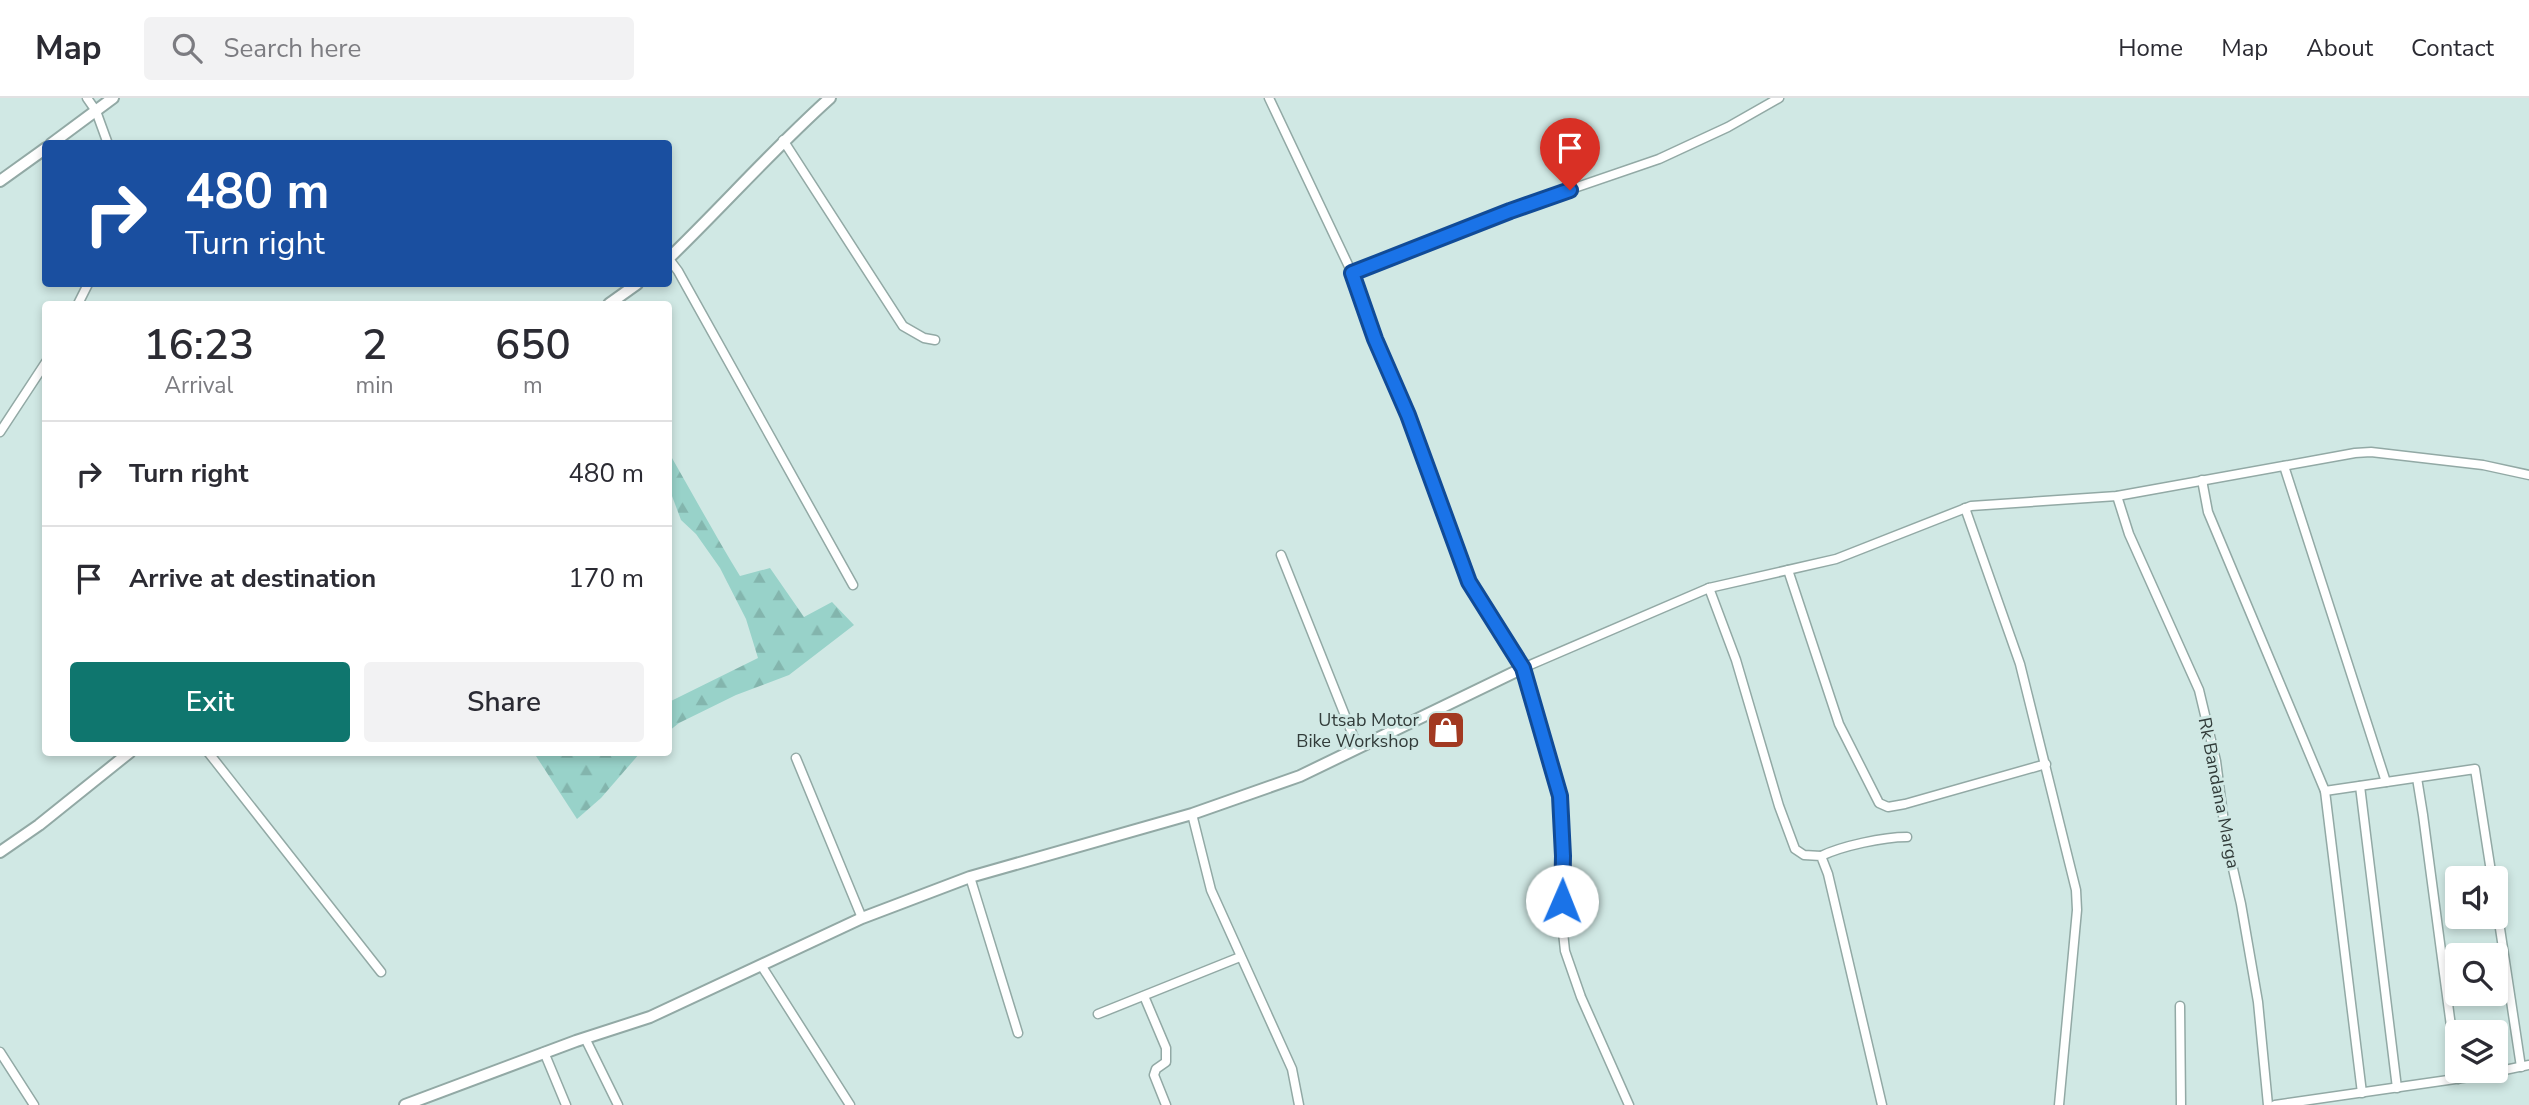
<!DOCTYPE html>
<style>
body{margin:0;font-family:"Nunito Sans",sans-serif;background:#f2f2f3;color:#2b2b33;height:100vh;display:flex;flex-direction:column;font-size:26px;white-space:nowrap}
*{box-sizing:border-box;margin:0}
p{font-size:23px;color:#7c7c81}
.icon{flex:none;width:38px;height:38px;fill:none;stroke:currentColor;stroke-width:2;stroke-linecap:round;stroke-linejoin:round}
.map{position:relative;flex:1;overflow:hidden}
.panel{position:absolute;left:42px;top:203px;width:630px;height:455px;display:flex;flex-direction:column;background:#fff;border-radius:7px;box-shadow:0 4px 10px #0003}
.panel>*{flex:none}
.guide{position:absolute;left:42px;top:42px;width:630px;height:147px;border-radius:7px;box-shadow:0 4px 10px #0003;background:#1a4fa0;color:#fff;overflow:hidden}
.fabs{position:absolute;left:2445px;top:768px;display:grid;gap:14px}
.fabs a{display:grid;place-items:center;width:63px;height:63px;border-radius:7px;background:#fff;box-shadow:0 4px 10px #0003;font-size:35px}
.pin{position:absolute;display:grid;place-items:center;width:60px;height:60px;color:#fff;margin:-72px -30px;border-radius:50% 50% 50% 0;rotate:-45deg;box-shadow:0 0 7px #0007}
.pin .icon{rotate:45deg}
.me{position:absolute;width:77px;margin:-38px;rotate:1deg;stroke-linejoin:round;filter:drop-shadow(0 0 5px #0008)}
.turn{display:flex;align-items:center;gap:24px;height:147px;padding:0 28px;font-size:32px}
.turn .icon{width:91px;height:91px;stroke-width:2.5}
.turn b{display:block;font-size:49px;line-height:60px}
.eta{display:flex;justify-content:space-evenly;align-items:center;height:119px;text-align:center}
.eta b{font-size:42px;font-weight:600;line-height:49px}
.action{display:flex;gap:14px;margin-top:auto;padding:14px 28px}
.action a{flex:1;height:80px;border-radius:7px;background:#0f766e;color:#fff;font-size:28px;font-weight:600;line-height:80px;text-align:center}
.action a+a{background:#f2f2f3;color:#2b2b33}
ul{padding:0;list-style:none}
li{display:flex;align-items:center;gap:21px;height:105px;padding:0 28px;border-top:2px solid #e1e1e2}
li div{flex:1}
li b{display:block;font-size:26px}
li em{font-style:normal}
header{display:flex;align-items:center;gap:42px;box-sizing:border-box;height:98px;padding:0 35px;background:#fff;border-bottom:2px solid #e1e1e2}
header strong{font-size:33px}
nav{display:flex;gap:38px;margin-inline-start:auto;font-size:24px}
.search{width:490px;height:63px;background:#f2f2f3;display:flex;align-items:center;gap:18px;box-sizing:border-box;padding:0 24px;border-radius:7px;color:#7c7c81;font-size:26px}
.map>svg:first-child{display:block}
</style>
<header>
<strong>Map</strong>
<div class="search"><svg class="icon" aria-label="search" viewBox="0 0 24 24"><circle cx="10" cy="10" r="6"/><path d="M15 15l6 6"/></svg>Search here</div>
<nav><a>Home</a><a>Map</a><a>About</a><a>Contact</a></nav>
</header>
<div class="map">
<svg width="2529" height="1007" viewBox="0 0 2529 1007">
<defs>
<pattern id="forest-firs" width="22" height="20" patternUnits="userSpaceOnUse" patternTransform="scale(1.75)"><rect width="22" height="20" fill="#98d2c9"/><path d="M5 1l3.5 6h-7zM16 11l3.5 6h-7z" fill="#83b5ad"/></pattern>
</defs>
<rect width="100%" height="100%" fill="#d0e8e4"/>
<g fill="url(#forest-firs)">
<path d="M668,353C692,395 715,437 740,478L770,470L804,519L832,504L854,527L789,577L736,597L679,625L669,633V600L671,603L758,560L746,521L720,470L696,436L681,422L669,390Z"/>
<polygon points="534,655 640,655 601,700 577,721"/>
</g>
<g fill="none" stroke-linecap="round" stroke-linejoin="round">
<defs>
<g id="street">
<polyline points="87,0 96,13 108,46"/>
<polyline points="1269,0 1352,175 1375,241 1408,317 1469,484 1523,570 1560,698 1563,758 1562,825 1565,853 1581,899 1629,1007"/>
<polyline points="783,42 903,228 924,240 935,242"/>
<polyline points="669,161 678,173 853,487"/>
<polyline points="1352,175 1510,112 1659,61 1728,29 1779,0"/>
<polyline points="78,206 88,186"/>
<polyline points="0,334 46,264"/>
<polyline points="2284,368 2386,684"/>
<polyline points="2202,382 2208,414 2325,693 2475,671 2492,780"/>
<polyline points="2117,398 2129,436 2199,592 2216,663 2226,740 2241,806 2258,904 2268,1007"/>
<polyline points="1965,410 2020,566 2076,792 2077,812 2059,1007"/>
<polyline points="1281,457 1358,650"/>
<polyline points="1788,472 1839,626 1879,705 1888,709 1905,706 2046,666"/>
<polyline points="1709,490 1736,562 1779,708 1795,751 1804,757 1821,758 1828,776 1882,1007"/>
<polyline points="1523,570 1709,490 1836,461 1971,408 2117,398 2355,355 2371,354 2483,367 2529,377"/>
<polyline points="208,654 381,874"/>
<polyline points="796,660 862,820"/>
<polyline points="2417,680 2423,717 2458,981"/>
<polyline points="2360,688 2397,990"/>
<polyline points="2325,693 2362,995"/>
<polyline points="1192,716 1211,792 1292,971 1299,1007"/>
<path d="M1821,758C1842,748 1883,739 1907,739"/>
<polyline points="970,779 1018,935"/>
<polyline points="2496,804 2521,969"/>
<polyline points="761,867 850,1007"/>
<polyline points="1144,898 1166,950 1166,964 1156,971 1154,977 1166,1007"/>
<polyline points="2180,908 2181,1007"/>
<polyline points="1098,916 1240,859"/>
<polyline points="585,940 618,1007"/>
<polyline points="0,954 34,1007"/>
<polyline points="544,954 566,1007"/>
<polyline points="2275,1007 2476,978 2529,967"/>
</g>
<g id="secondary">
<polyline points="51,46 113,0"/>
<polyline points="0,83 46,50"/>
<path d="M668,161C723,108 773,51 830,0"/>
<polyline points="609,206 637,186"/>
<polyline points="0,754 39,727 130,654"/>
<polyline points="405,1007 576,943 650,919 862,820 970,779 1192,716 1300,678 1523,570"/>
</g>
</defs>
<use href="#street" stroke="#92a9a5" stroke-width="11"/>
<use href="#secondary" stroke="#92a9a5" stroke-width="14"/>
<use href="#street" stroke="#fff" stroke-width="8"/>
<use href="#secondary" stroke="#fff" stroke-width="10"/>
</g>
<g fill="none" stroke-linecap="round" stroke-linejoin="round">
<defs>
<polyline id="route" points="1562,803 1563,758 1560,698 1523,570 1469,484 1408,317 1375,241 1352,175 1510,113 1570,92"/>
</defs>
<use href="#route" stroke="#114b97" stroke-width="18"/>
<use href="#route" stroke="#1a73e8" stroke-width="12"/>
</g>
<defs>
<symbol id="shop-square" viewBox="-11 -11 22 22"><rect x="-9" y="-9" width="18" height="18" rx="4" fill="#a23921" stroke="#d0e8e4"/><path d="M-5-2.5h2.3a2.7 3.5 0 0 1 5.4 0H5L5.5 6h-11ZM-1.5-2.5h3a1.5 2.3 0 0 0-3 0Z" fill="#fff"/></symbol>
</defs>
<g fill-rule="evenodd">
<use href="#shop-square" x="1424" y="610" width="44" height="44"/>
</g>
<g text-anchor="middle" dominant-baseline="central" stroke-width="6" stroke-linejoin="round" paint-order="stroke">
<g font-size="18" fill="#323c3a" stroke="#d0e8e4" text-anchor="end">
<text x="1419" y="622">Utsab Motor<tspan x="1419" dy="21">Bike Workshop</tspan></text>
</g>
<g font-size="18" fill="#323c3a" stroke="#d0e8e4">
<text transform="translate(2219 695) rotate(79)">Rk Bandana Marga</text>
</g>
</g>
</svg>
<div class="fabs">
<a><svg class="icon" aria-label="sound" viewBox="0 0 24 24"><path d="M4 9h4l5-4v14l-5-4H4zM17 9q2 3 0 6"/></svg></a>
<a><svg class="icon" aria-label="search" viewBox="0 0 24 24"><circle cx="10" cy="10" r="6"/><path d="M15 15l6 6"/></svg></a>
<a><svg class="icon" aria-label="layers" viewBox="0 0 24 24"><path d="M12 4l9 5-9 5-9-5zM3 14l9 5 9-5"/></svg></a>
</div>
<div class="pin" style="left:1570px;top:92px;background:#d93025"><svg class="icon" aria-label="arrive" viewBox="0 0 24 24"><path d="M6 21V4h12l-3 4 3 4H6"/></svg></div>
<svg class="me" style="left:1562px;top:803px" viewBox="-20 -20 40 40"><circle r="19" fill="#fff"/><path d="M0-13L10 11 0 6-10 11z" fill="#1a73e8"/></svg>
<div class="guide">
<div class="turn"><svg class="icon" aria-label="right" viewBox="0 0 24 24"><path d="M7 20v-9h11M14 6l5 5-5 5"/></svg><div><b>480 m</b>Turn right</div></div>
</div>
<section class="panel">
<div class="eta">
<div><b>16:23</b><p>Arrival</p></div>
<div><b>2</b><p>min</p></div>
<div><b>650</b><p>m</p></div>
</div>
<ul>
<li><svg class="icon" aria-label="right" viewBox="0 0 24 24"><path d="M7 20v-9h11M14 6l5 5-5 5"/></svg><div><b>Turn right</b></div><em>480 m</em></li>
<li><svg class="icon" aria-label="arrive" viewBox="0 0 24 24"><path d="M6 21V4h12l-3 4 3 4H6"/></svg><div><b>Arrive at destination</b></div><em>170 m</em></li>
</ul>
<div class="action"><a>Exit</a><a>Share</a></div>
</section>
</div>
